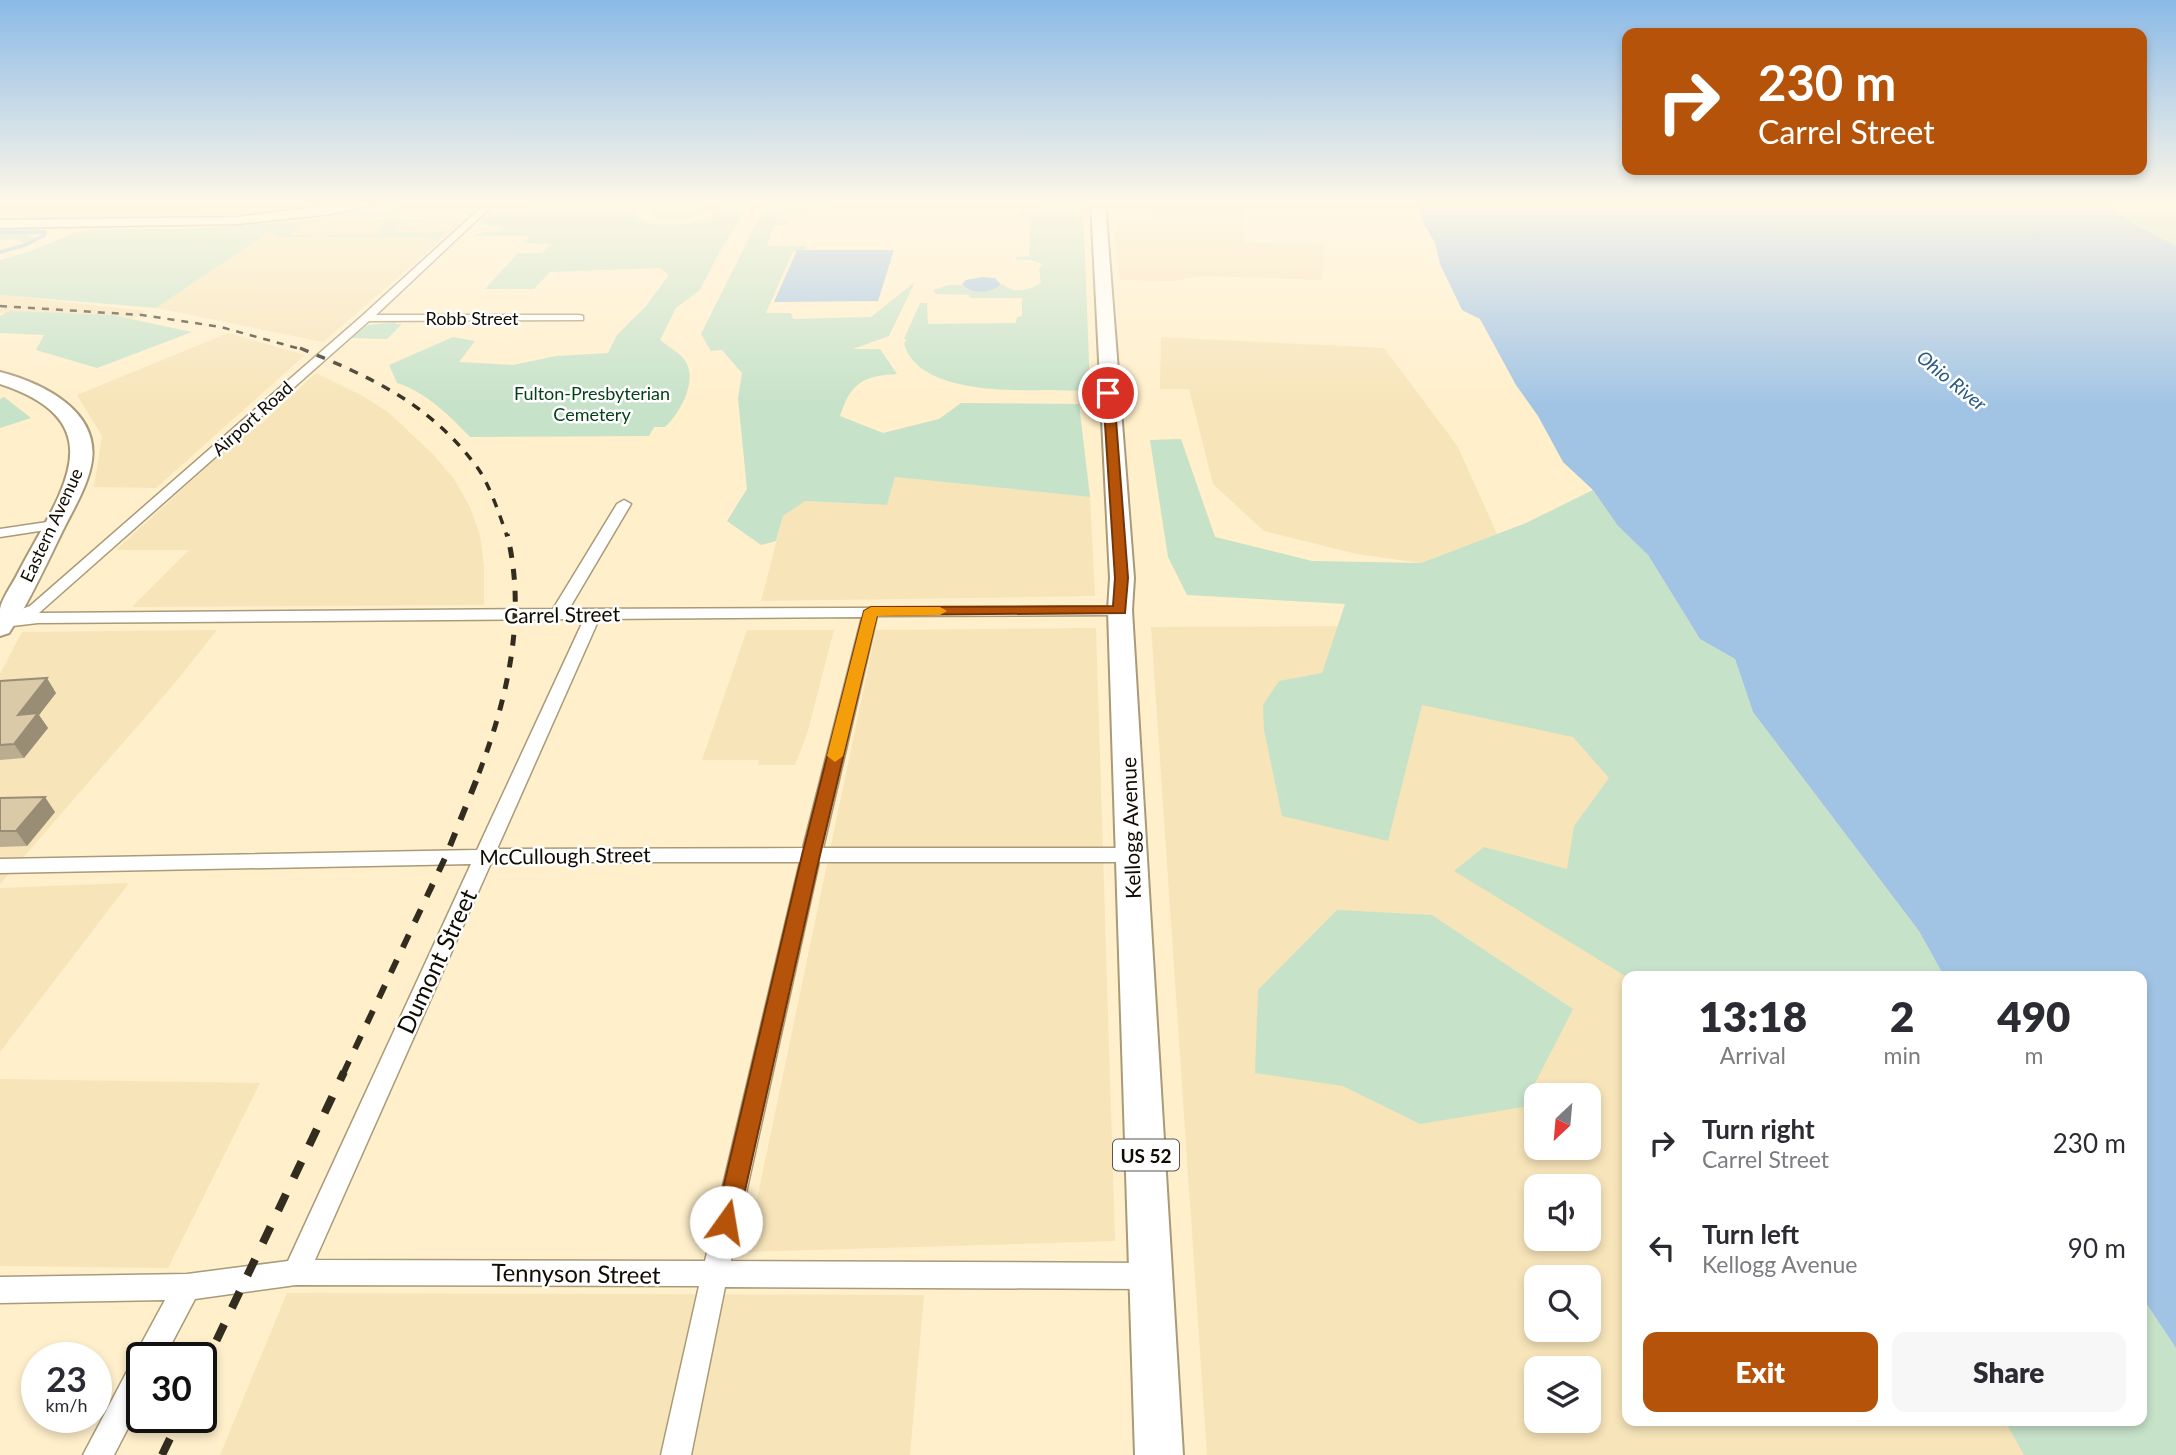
<!DOCTYPE html>
<style>
body{margin:0;font-family:Lato,sans-serif;background:#f7f7f7;color:#2b2b33;height:100vh;display:flex;flex-direction:column;font-size:26px;white-space:nowrap}
*{box-sizing:border-box;margin:0}
p{font-size:23px;color:#7c7c81}
.icon{flex:none;width:38px;height:38px;fill:none;stroke:currentColor;stroke-width:2;stroke-linecap:round;stroke-linejoin:round}
.map{position:relative;flex:1;overflow:hidden}
.panel{position:absolute;left:1622px;top:971px;width:525px;height:455px;display:flex;flex-direction:column;background:#fff;border-radius:14px;box-shadow:0 4px 10px #0003}
.panel>*{flex:none}
.hud{position:absolute;left:1622px;top:28px;width:525px;height:147px;border-radius:14px;box-shadow:0 4px 10px #0003;background:#b45309;color:#fff;overflow:hidden}
.needle{width:46px;rotate:206deg}
.controls{position:absolute;left:1524px;top:1083px;display:grid;gap:14px}
.controls a{display:grid;place-items:center;width:77px;height:77px;border-radius:14px;background:#fff;box-shadow:0 4px 10px #0003;font-size:35px}
.speed{position:absolute;left:21px;top:1342px;display:flex;gap:14px;font-size:35px;font-weight:700;text-align:center}
.speed>*{display:grid;place-content:center;width:91px;height:91px;border-radius:50%;background:#fff;box-shadow:0 4px 10px #0003;line-height:1}
.speed small{font-size:18px;font-weight:400}
.speed .limit{border:4px solid #111;border-radius:10px;background:#fff;color:#111}
.pin{position:absolute;display:grid;place-items:center;width:60px;height:60px;color:#fff;margin:-30px;border:4px solid #fff;border-radius:50%;box-shadow:0 2px 7px #0007}
.me{position:absolute;width:77px;margin:-38px;rotate:13deg;stroke-linejoin:round;filter:drop-shadow(0 0 5px #0008)}
.turn{display:flex;align-items:center;gap:24px;height:147px;padding:0 21px;font-size:32px}
.turn .icon{width:91px;height:91px;stroke-width:2.5}
.turn b{display:block;font-size:49px;line-height:60px}
.eta{display:flex;justify-content:space-evenly;align-items:center;height:119px;text-align:center}
.eta b{font-size:42px;font-weight:800;line-height:49px}
.button{display:flex;gap:14px;margin-top:auto;padding:14px 21px}
.button a{flex:1;height:80px;border-radius:14px;background:#b45309;color:#fff;font-size:28px;font-weight:800;line-height:80px;text-align:center}
.button a+a{background:#f7f7f7;color:#2b2b33}
ul{padding:0;list-style:none}
li{display:flex;align-items:center;gap:21px;height:105px;padding:0 21px}
li div{flex:1}
li b{display:block;font-size:26px}
li em{font-style:normal}
.map>svg:first-child{display:block}
</style>
<div class="map">
<svg width="2176" height="1455" viewBox="0 0 2176 1455">
<rect width="100%" height="100%" fill="#ffefcb"/>
<g fill="#f7e4b9" fill-rule="evenodd">
<polygon points="0,202 368,202 262,217 0,222"/>
<polygon points="1152,207 1243,207 1244,242 1324,245 1322,280 1201,276 1172,281 1120,280 1113,222 1154,223"/>
<polygon points="312,219 465,219 323,342 156,308 282,222"/>
<polygon points="0,295 146,311 132,319 0,313"/>
<polygon points="228,333 305,355 156,488 94,487 102,436 77,395"/>
<polygon points="1161,337 1384,348 1458,447 1497,534 1421,563 1357,554 1264,531 1213,484 1189,389 1160,389"/>
<polygon points="316,373 363,396 389,413 433,454 454,479 470,507 480,535 484,566 484,605 132,607 189,550 116,550 233,443 262,423"/>
<polygon points="895,477 1090,497 1095,596 761,601 783,516 805,501 887,505"/>
<path d="M1692,625L1919,931L1944,976H1628V1421H2142V1297L2176,1348V1455H1207L1151,627ZM1536,1096H1589V1148H1536ZM1536,1186H1589V1239H1536ZM1536,1278H1589V1330H1536ZM1536,1368H1589V1421H1536Z"/>
<polygon points="1096,628 1115,1241 746,1252 876,630"/>
<polygon points="217,630 174,684 0,884 0,674 22,632"/>
<polygon points="747,630 834,630 807,734 795,765 758,765 759,760 702,760"/>
<polygon points="129,883 0,1052 0,888"/>
<polygon points="0,1079 260,1083 168,1268 0,1266"/>
<polygon points="287,1293 924,1295 910,1455 220,1455"/>
</g>
<g fill="#c6e2c9">
<polygon points="396,202 415,202 393,214 401,215 397,216 332,216"/>
<path d="M541,202H654L638,209L636,217C651,229 712,228 718,207L712,202H751L720,251L700,290L676,308L660,340C667,346 682,354 686,362C697,381 681,412 665,427H654L649,436L470,437C450,416 426,392 397,383L389,365L453,337L475,341L459,362L513,365L556,356L608,353L617,335L646,306L669,275L660,268L550,272L534,289H485L518,253H542L551,244L523,243L530,236H475L463,239L485,232L501,231L506,227L490,226L481,222C483,220 482,218 484,216C491,204 527,213 541,202Z"/>
<path d="M767,202H841L839,208L834,209L786,211L781,219L791,220L788,225H774L767,246H807L804,250L793,251L766,313H791L793,319L871,317L915,282L889,336L853,349H880L897,374C862,376 851,383 840,416L883,433L939,419L961,403L1079,404L1090,497L895,477L887,505L805,501L783,516L776,541L761,545L727,521L747,489L738,398L742,373L722,350L711,351L701,334Z"/>
<path d="M1038,202H1083L1090,389C1076,392 1062,390 1048,390C1007,391 916,392 904,343L907,340L904,339L920,303H927L928,324L1016,323L1017,317L1022,316V298H970L969,295L936,294L933,290C943,287 950,283 961,285C980,290 984,295 1003,284C1014,295 1030,290 1041,283L1039,269L1042,264L1031,260H1016V257L1029,256L1030,232L1033,229H1029V218L1019,216V208H1037Z"/>
<polygon points="2104,202 2176,202 2176,246 2133,223"/>
<path d="M676,203L699,206L703,211C690,221 663,225 650,213L655,208Z"/>
<polygon points="376,220 429,220 425,223 404,223 394,232 439,232 448,230 436,241 429,241 430,238 323,237 326,235 378,234 380,231 374,231 384,223 372,223"/>
<polygon points="287,221 292,225 304,223 290,235 313,235 309,237 279,237 270,231 156,308 0,295 0,260 28,252 74,233 93,229 190,229"/>
<polygon points="0,229 39,229 44,235 27,235 37,238 25,244 16,239 0,241"/>
<polygon points="10,311 112,315 192,332 97,368 36,350 44,335 0,333 0,316"/>
<polygon points="396,322 395,324 402,324 387,339 351,338 368,325"/>
<polygon points="4,397 31,418 0,428 0,399"/>
<polygon points="1181,439 1215,537 1312,561 1421,563 1526,523 1593,490 1618,526 1648,555 1700,639 1735,659 1753,712 1919,931 1944,976 1627,977 1454,871 1484,847 1567,869 1574,826 1609,778 1573,737 1422,705 1388,841 1282,816 1264,730 1263,705 1279,681 1322,673 1345,604 1187,595 1168,557 1150,440"/>
<polygon points="1337,910 1432,915 1573,1009 1523,1107 1420,1124 1343,1086 1255,1073 1258,990"/>
<polygon points="2142,1297 2176,1348 2176,1455 2024,1455 2005,1421 2142,1421"/>
</g>
<g fill="#a1c4e5">
<polygon points="1417,202 2103,202 2133,223 2176,246 2176,1348 2142,1297 2142,976 1944,976 1919,931 1753,712 1735,659 1700,639 1648,555 1618,526 1593,490 1563,462 1538,416 1516,385 1480,319 1462,310 1440,264 1435,243 1421,219"/>
<polygon points="797,250 894,250 878,301 774,302"/>
<path d="M982,277L995,278L1001,285C990,293 972,295 962,284L966,280Z"/>
</g>
<g fill="none" stroke-linecap="round" stroke-linejoin="round">
<polyline stroke="#a1c4e5" stroke-width="3.5" points="0,232 45,232 45,235 25,245 0,252"/>
<defs>
<g id="minor">
<path d="M487,202H496L376,315H579L583,316V320L369,321L39,613L553,609L617,504L624,500L631,504L569,609L1126,607L1128,610L1120,615L877,616L823,848H1130L1137,850L1140,855L1137,860L1130,862H819L731,1261L1150,1263L1159,1267L1163,1276L1159,1285L1150,1289L725,1287L691,1455H661L699,1286L296,1285L195,1299L164,1358H142V1401L114,1455H83L132,1362L136,1360L139,1348L165,1300L0,1303V1277L187,1274L288,1261L471,864L0,873V859L477,850L584,619L38,623L4,627L0,626V618L13,616L14,612L30,606L362,316ZM862,617L803,848L497,849L599,619ZM555,862H800L705,1261L315,1260L491,863Z"/>
<polygon points="54,521 61,525 59,528 0,537 0,529"/>
</g>
<polygon id="tertiary" points="357,202 384,202 331,214 237,224 0,228 0,220 237,217"/>
<g id="primary">
<polygon points="1091,202 1105,202 1134,578 1132,610 1183,1455 1135,1455 1108,610 1110,578"/>
<path d="M0,372C43,383 103,412 91,466C86,489 73,510 63,530C49,559 35,589 19,617L9,633L0,636C0,627 0,617 0,609C2,598 12,585 17,575C56,498 122,424 0,384Z"/>
</g>
</defs>
<use href="#minor" stroke="#a99a78" stroke-width="3"/>
<use href="#tertiary" stroke="#a99a78" stroke-width="3"/>
<use href="#primary" stroke="#a99a78" stroke-width="4"/>
<use href="#minor" fill="#fff" fill-rule="evenodd"/>
<use href="#tertiary" fill="#fff" fill-rule="evenodd"/>
<use href="#primary" fill="#fff" fill-rule="evenodd"/>
<polyline stroke="#332d1f" stroke-width="2.5" stroke-dasharray="7 7" stroke-linecap="butt" points="0,306 142,315 221,327 304,350"/>
<path stroke="#332d1f" stroke-width="3.5" stroke-dasharray="9 9" stroke-linecap="butt" d="M300,348C372,378 428,402 477,467C489,483 500,516 507,536"/>
<path stroke="#332d1f" stroke-width="5" stroke-dasharray="11 11" stroke-linecap="butt" d="M479,773C508,697 527,614 507,534"/>
<polyline stroke="#332d1f" stroke-width="6" stroke-dasharray="14 14" stroke-linecap="butt" points="343,1074 446,856 480,771"/>
<g stroke="#332d1f" stroke-width="8" stroke-dasharray="18 18" stroke-linecap="butt">
<polyline points="201,1373 344,1072"/>
<polyline points="162,1455 180,1418"/>
</g>
</g>
<g fill="#bbae90">
<polygon points="31,202 185,202 184,203"/>
<polygon points="0,681 56,693 39,715 48,728 24,758 0,760"/>
<polygon points="0,798 55,812 27,846 0,847"/>
</g>
<g fill="#998d75">
<polygon points="47,678 56,693 39,715 48,728 24,758 14,744 18,715"/>
<polygon points="45,797 55,812 27,846 16,831"/>
</g>
<g fill="#dacaa7" stroke="#998d75" stroke-width="2">
<polygon points="47,678 18,715 38,713 14,744 0,745 0,681"/>
<polygon points="45,797 16,831 0,831 0,798"/>
</g>
<linearGradient id="sky" x2="0" y2="1"><stop stop-color="#8bbae7"/><stop offset="0.5" stop-color="#fff8e8"/><stop offset="1" stop-color="#fff8e8" stop-opacity="0"/></linearGradient>
<rect width="2176" height="406" fill="url(#sky)"/>
<polygon fill="#b45309" stroke="#753606" stroke-width="2" points="1108,389 1114,393 1128,578 1125,613 877,615 820,855 738,1222 734,1230 726,1233 718,1230 715,1222 802,855 864,611 871,607 1113,606 1115,578 1103,393"/>
<polygon fill="#f59e0b" points="871,607 940,607 947,611 940,615 877,616 843,756 835,762 827,756 864,611"/>
<g text-anchor="middle" dominant-baseline="central" stroke-width="5" stroke-linejoin="round" paint-order="stroke">
<g font-size="18" fill="#110c02" stroke="#fff">
<text x="472" y="318">Robb Street</text>
<text transform="translate(252 418) rotate(-42)">Airport Road</text>
<text transform="translate(51 525) rotate(-65)">Eastern Avenue</text>
</g>
<g font-size="18" fill="#064218" stroke="#fff">
<text x="592" y="393">Fulton-Presbyterian<tspan x="592" dy="21">Cemetery</tspan></text>
</g>
<g font-size="19" font-style="italic" fill="#265985" stroke="#fff">
<text transform="translate(1952 380) rotate(39)">Ohio River</text>
</g>
<rect fill="#fff" stroke="#58554e" stroke-width="2" x="1113" y="1139.5" width="66" height="31" rx="5"/>
<g font-size="19" font-weight="bold" fill="#110c02">
<text x="1146" y="1155">US 52</text>
</g>
<g font-size="21" fill="#110c02" stroke="#fff">
<text transform="translate(562 614) rotate(-1)">Carrel Street</text>
<text transform="translate(1130 828) rotate(-92)">Kellogg Avenue</text>
<text transform="translate(565 855) rotate(-1)">McCullough Street</text>
</g>
<g font-size="24" fill="#110c02" stroke="#fff">
<text transform="translate(436 961) rotate(-65)">Dumont Street</text>
<text transform="translate(576 1273) rotate(1)">Tennyson Street</text>
</g>
</g>
</svg>
<div class="controls">
<a><svg class="needle" viewBox="-14 -14 28 28"><path d="M0-13l5 13h-10z" fill="#e53935"/><path d="M0 13l5-13h-10z" fill="#7c7c81"/></svg></a>
<a><svg class="icon" aria-label="sound" viewBox="0 0 24 24"><path d="M4 9h4l5-4v14l-5-4H4zM17 9q2 3 0 6"/></svg></a>
<a><svg class="icon" aria-label="search" viewBox="0 0 24 24"><circle cx="10" cy="10" r="6"/><path d="M15 15l6 6"/></svg></a>
<a><svg class="icon" aria-label="layers" viewBox="0 0 24 24"><path d="M12 4l9 5-9 5-9-5zM3 14l9 5 9-5"/></svg></a>
</div>
<div class="speed"><div>23<small>km/h</small></div><div class="limit">30</div></div>
<div class="pin" style="left:1108px;top:393px;background:#d93025"><svg class="icon" aria-label="arrive" viewBox="0 0 24 24"><path d="M6 21V4h12l-3 4 3 4H6"/></svg></div>
<svg class="me" style="left:726px;top:1222px" viewBox="-20 -20 40 40"><circle r="19" fill="#fff"/><path d="M0-13L10 11 0 6-10 11z" fill="#b45309"/></svg>
<div class="hud">
<div class="turn"><svg class="icon" aria-label="right" viewBox="0 0 24 24"><path d="M7 20v-9h11M14 6l5 5-5 5"/></svg><div><b>230 m</b>Carrel Street</div></div>
</div>
<section class="panel">
<div class="eta">
<div><b>13:18</b><p>Arrival</p></div>
<div><b>2</b><p>min</p></div>
<div><b>490</b><p>m</p></div>
</div>
<ul>
<li><svg class="icon" aria-label="right" viewBox="0 0 24 24"><path d="M7 20v-9h11M14 6l5 5-5 5"/></svg><div><b>Turn right</b><p>Carrel Street</p></div><em>230 m</em></li>
<li><svg class="icon" aria-label="left" viewBox="0 0 24 24"><path d="M17 20v-9H6M10 6l-5 5 5 5"/></svg><div><b>Turn left</b><p>Kellogg Avenue</p></div><em>90 m</em></li>
</ul>
<div class="button"><a>Exit</a><a>Share</a></div>
</section>
</div>
